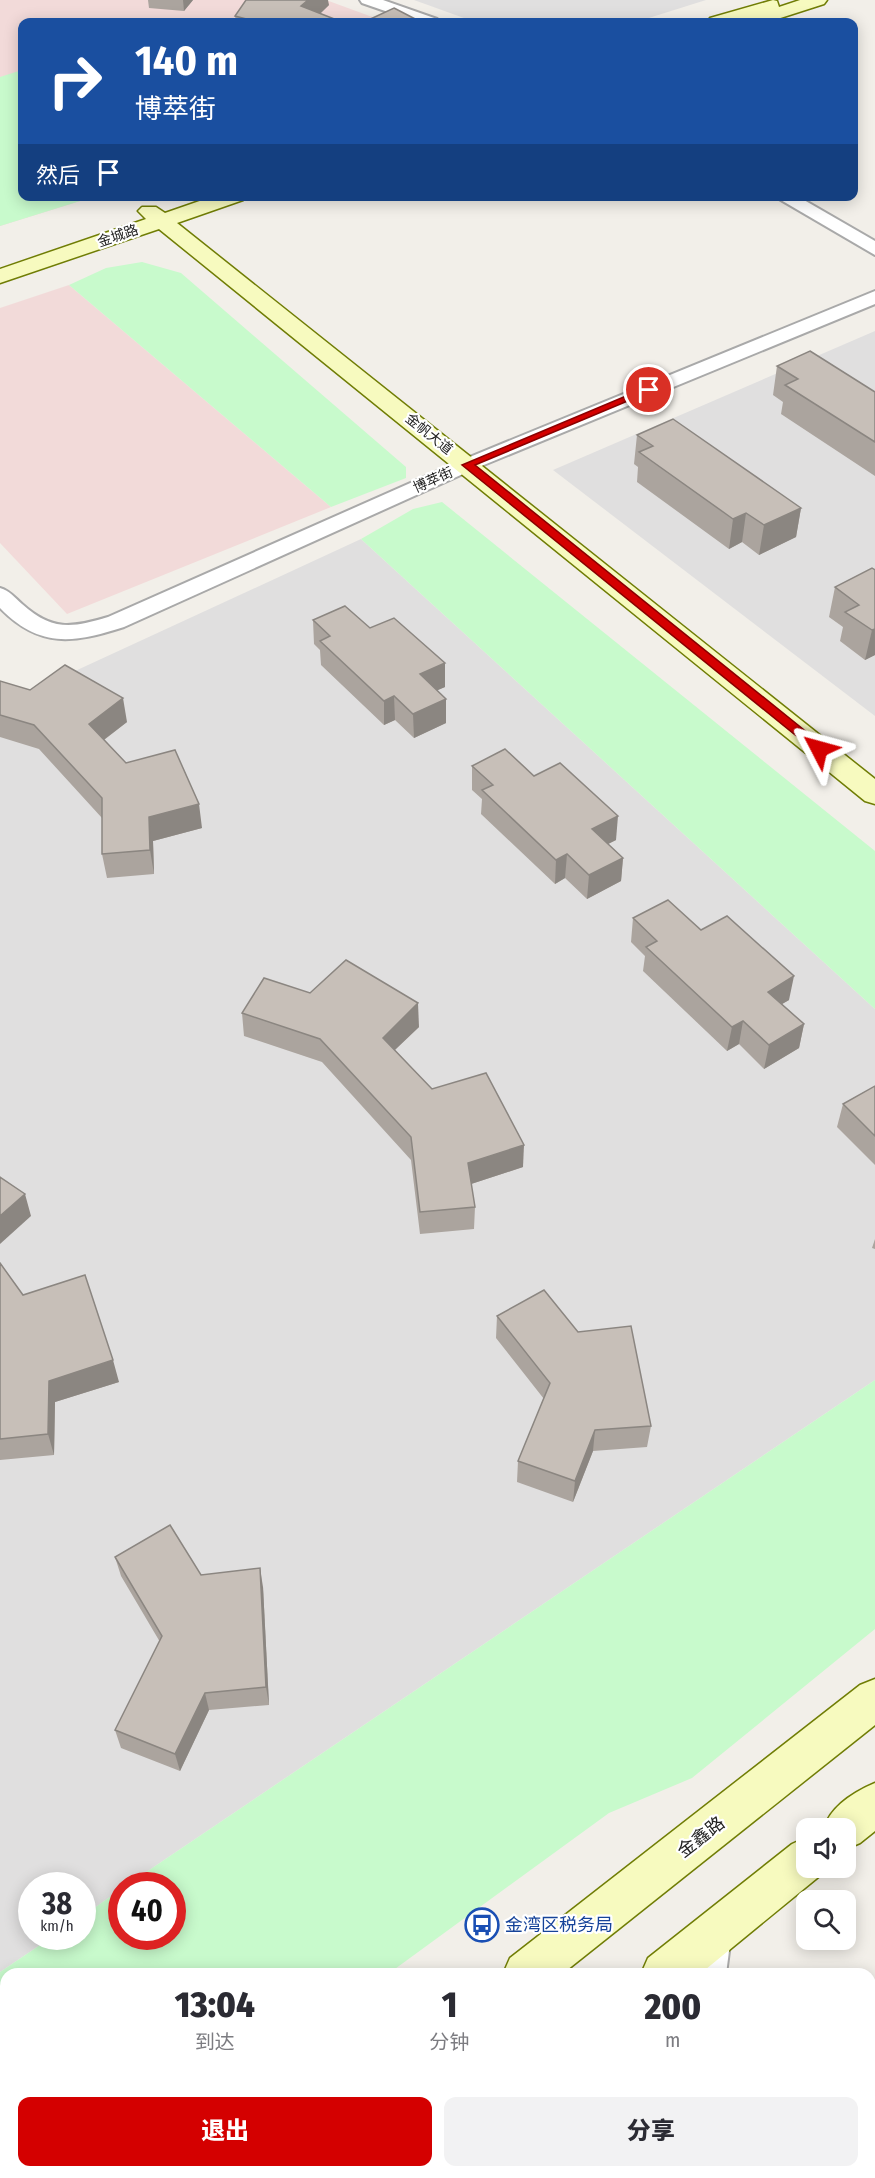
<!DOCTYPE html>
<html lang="zh">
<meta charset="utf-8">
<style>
body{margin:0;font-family:"Fira Sans Condensed","Noto Sans SC",sans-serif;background:#f2f2f3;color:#2b2b33;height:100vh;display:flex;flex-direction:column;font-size:22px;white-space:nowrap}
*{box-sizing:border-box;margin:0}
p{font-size:20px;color:#7c7c81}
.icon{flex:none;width:33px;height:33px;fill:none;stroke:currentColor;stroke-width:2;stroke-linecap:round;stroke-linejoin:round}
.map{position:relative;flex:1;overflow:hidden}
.side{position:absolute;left:0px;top:1968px;width:876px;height:210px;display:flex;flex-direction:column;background:#fff;border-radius:18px 18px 0 0;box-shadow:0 3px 15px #0003}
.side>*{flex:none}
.top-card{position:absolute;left:18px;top:18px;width:840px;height:183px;border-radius:12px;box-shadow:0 3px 15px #0003;background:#1a4fa0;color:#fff;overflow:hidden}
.fabs{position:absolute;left:796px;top:1818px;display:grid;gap:12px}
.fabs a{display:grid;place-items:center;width:60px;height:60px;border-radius:12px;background:#fff;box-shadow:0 3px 15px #0003;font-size:30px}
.speed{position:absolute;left:18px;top:1872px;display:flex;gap:12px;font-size:30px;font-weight:700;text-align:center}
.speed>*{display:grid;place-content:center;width:78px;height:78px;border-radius:50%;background:#fff;box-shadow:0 3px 15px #0003;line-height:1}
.speed small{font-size:15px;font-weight:400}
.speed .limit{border:9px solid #d22;background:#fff;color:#111}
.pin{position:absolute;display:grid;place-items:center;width:51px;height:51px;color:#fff;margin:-26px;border:3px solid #fff;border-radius:50%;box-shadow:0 2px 6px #0007}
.me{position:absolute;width:66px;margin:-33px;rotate:309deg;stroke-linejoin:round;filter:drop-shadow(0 0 4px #0008)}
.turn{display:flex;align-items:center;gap:21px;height:126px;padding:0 18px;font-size:27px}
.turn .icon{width:78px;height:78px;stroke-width:2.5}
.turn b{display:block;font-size:42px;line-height:51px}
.then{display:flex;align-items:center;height:57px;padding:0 18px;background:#0003;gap:12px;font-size:22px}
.eta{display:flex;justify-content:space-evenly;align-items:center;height:102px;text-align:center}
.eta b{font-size:36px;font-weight:800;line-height:42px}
.button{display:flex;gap:12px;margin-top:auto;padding:12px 18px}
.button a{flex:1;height:69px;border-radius:12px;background:#d40000;color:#fff;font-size:24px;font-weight:800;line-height:69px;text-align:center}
.button a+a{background:#f2f2f3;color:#2b2b33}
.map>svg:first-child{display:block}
</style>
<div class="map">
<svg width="875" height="2178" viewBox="0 0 875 2178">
<rect width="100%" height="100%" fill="#f2efe9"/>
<g fill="#e0dfdf">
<polygon points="414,0 706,0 636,22 475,22"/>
<polygon points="875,331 875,716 553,470"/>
<polygon points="361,539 875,1009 875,1380 127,1885 122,1886 121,1889 83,1916 82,1886 32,1886 32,1936 52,1937 0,1972 0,690 10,701"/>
<polygon points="613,2172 757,2172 761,2178 606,2178"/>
</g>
<g fill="#f2dad9">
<polygon points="0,0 326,0 386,22 22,22 22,196 93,197 0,226"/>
<polygon points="69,285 331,507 67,614 0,543 0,308"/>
</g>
<g fill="#c8facc">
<polygon points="22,70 22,196 93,197 0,226 0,77"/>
<polygon points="142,262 181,273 406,467 406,478 331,507 69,285 106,268"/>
<polygon points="442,502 875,851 875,1009 361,539 413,509"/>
<polygon points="875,1380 875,1629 692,1778 609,1813 388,1974 6,1974 6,2172 115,2172 107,2178 0,2178 0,1972 52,1937 82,1936 83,1916 121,1889 122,1936 172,1936 172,1886 127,1885"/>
</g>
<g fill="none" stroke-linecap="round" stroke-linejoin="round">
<defs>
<g id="street">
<polygon points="360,0 383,0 437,19 439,22 417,22 362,3"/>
<polygon points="774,196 797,196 875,241 875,255"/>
<path d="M875,291V304L474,469L124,627C74,643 40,649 0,608V588C10,591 14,597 22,604C52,631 72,628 108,617L460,461Z"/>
<polygon points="712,1917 726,1922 731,1936 726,1974 688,1974 693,1936 698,1922"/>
<polygon points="771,2172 815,2172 818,2178 774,2178"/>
</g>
<g id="secondary">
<polygon points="773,0 777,1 779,7 800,0 827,0 824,4 768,22 742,22 743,20 734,22 708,22 710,18"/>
<polygon points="214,196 246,196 243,200 177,223 875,779 875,804 865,801 159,229 0,283 0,269 146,219 138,211 142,207 156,207 165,213"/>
<polygon points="875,1679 875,1725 562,1974 503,1974 510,1958 860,1685"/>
<path d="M875,1783V1831L860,1843L846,1849V1828H824C831,1806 854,1792 875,1783Z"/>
<polygon points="807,1837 807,1868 825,1868 822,1874 700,1974 641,1974 648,1958 792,1844"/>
<polygon points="247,2172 300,2172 297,2178 244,2178"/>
<polygon points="397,2172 449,2172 446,2178 394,2178"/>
</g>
</defs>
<use href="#street" stroke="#a9a9a9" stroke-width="4"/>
<use href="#secondary" stroke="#707d05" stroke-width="3"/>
<use href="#street" fill="#fff" fill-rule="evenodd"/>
<use href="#secondary" fill="#f7fabf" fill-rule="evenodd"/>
</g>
<g fill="#aba49e">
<polygon points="148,0 193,0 184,11 149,8"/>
<polygon points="329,5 320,14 342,22 236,22 235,16"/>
<polygon points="777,366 875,392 875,476 781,414 783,402 773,395"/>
<polygon points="637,435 801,508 796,537 759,555 742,542 729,549 637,482 638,467 634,464"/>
<polygon points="875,570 875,655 865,660 840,641 843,627 829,617 835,587"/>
<polygon points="313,620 370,628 445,663 445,687 437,690 446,699 446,723 414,738 395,720 384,725 321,665 320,650 314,644"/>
<polygon points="0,681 127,722 104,740 126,763 202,828 153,841 154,874 107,878 102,854 102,818 39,749 0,737"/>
<polygon points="472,766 616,840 608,844 623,858 621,881 587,899 565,878 555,884 481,814 482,799 472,790"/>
<polygon points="633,918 701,930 789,1000 782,1004 804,1024 799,1048 764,1069 739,1044 727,1051 643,971 645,956 631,942"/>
<polygon points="242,1013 419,1027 395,1050 432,1089 523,1167 471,1184 475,1207 474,1229 420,1234 411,1160 322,1062 244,1036"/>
<polygon points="875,1086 875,1165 837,1127 843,1104"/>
<polygon points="875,1239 875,1249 872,1248"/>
<polygon points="0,1263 23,1295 119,1382 55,1402 54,1455 0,1460"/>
<polygon points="497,1316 651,1426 647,1447 593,1451 573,1502 517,1482 518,1461 544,1399 496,1338"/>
<polygon points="115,1557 263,1587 269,1705 209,1710 180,1771 121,1748 115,1730 160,1642 121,1576"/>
</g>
<g fill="#8b8681">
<polygon points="183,0 193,0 184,11"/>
<polygon points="308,0 328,0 329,5 311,22 301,6"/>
<polygon points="801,508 796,537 759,555 764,525"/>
<polygon points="746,513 742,542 729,549 733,519"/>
<polygon points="875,629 875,655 865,660 872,630"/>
<polygon points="445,663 445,687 420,698 420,674"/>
<polygon points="394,696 395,720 384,725 384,701"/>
<polygon points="123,698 127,722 93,748 89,724"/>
<polygon points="446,699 446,723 414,738 413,714"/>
<polygon points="199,804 202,828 153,841 154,874 150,850 149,817"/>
<polygon points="618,816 616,840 590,853 592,829"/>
<polygon points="567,854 565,878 555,884 556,860"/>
<polygon points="623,858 621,881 587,899 589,875"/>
<polygon points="794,976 789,1000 763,1015 768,992"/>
<polygon points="418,1003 419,1027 383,1061 383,1038"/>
<polygon points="743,1021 739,1044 727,1051 732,1027"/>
<polygon points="804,1024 799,1048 764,1069 769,1045"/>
<polygon points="524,1145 523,1167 468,1185 468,1163"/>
<polygon points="25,1194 31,1216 0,1244 0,1216"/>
<polygon points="113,1360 119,1382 55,1402 54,1455 48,1434 49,1381"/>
<polygon points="595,1430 593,1451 573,1502 575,1481"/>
<polygon points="260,1568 263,1587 269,1705 266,1687"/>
<polygon points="205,1693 209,1710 180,1771 175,1754"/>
</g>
<g fill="#c7bfb8" stroke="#8b8681" stroke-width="1.5">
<polygon points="246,0 308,0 301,6 342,22 258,22 235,16"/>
<polygon points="394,8 421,22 364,22"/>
<polygon points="810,351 875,392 875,442 785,385 798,379 777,366"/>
<polygon points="673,419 801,508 764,525 746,513 733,519 639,452 653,446 637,435"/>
<polygon points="872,568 875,570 875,629 872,630 845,612 859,605 835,587"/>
<polygon points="345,606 370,628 394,618 445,663 420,674 446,699 413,714 394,696 384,701 320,641 330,636 313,620"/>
<polygon points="65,665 123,698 89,724 126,763 175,750 199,804 149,817 150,850 102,854 102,798 34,725 0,715 0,681 30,690"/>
<polygon points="505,749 534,776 560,763 618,816 592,829 623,858 589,875 567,854 556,860 482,790 493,785 472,766"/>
<polygon points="668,900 701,930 727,916 794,976 768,992 804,1024 769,1045 743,1021 732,1027 646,947 657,941 633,918"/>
<polygon points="346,960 418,1003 383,1038 432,1089 486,1073 524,1145 468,1163 475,1207 420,1212 411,1137 320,1039 242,1013 264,978 310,993"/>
<polygon points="875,1086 875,1136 843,1104"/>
<polygon points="0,1177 25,1194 0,1216"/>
<polygon points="0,1263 23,1295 85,1275 113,1360 49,1381 48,1434 0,1439"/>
<polygon points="544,1290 578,1332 631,1326 651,1426 595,1430 575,1481 518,1461 550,1383 497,1316"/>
<polygon points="170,1525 201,1575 260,1568 266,1687 205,1693 175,1754 115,1730 162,1636 115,1557"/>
</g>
<polygon fill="#d40000" stroke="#8a0000" stroke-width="1.5" points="645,388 654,390 475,465 824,746 824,751 815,751 462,465"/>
<defs>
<symbol id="bus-ring" viewBox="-11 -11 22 22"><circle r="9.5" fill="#fff" stroke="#1a4fb4" stroke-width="1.5"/><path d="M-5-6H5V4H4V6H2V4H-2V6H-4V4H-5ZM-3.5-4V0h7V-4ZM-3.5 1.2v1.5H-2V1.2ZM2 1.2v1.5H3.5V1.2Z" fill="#1a4fb4"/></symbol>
</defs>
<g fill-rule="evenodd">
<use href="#bus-ring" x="463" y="1906" width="38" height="38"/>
</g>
<g text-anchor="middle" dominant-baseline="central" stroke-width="4.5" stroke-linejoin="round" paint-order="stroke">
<g font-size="14" fill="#222" stroke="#fff">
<text transform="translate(118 236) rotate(-19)">金城路</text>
<text transform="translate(429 434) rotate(39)">金帆大道</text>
<text transform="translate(433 480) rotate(-24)">博萃街</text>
</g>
<g font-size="18" fill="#222" stroke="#fff">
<text transform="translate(701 1837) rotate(-38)">金鑫路</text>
</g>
<g font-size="18" fill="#164399" stroke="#fff" text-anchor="start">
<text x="505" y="1925">金湾区税务局</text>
</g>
</g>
</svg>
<div class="fabs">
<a><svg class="icon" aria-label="sound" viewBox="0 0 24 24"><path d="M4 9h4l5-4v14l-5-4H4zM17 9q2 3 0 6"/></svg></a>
<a><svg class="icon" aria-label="search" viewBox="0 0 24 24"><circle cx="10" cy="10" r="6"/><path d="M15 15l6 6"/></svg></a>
</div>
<div class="speed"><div>38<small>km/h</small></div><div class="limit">40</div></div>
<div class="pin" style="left:649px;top:390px;background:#d93025"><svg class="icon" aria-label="arrive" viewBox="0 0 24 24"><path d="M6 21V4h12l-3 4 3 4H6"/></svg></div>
<svg class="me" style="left:819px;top:749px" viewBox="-20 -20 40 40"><path d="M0-17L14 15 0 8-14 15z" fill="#d40000" stroke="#fff" stroke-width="4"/></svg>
<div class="top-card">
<div class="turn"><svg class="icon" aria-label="right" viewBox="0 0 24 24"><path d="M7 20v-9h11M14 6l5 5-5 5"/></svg><div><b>140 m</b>博萃街</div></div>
<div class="then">然后<svg class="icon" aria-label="arrive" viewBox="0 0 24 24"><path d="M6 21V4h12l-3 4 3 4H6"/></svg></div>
</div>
<section class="side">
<div class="eta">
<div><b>13:04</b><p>到达</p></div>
<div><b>1</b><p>分钟</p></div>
<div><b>200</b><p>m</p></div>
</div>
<div class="button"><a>退出</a><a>分享</a></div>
</section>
</div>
